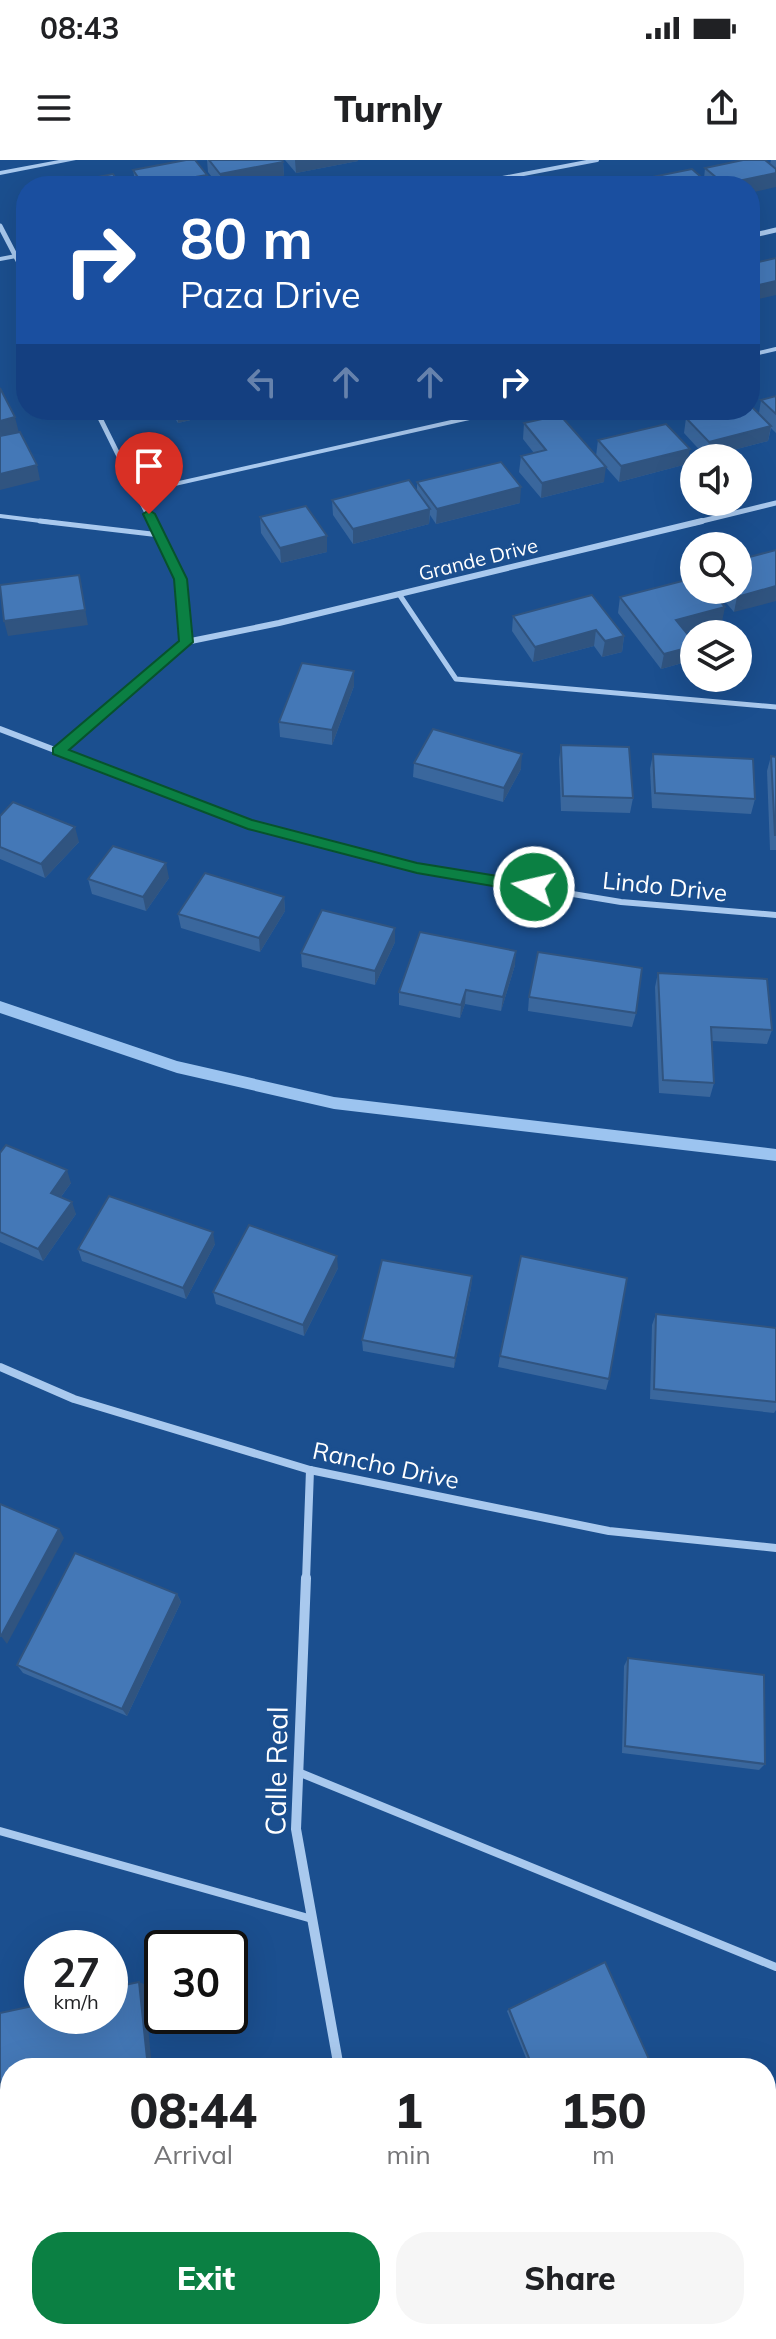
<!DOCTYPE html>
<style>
body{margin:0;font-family:Mulish,sans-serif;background:#f6f6f6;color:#202124;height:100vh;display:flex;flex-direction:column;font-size:30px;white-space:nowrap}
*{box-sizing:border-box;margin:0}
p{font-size:26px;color:#757577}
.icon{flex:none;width:44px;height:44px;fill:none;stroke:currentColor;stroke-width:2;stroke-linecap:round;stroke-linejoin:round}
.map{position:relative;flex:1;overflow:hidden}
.panel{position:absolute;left:0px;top:1898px;width:776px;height:282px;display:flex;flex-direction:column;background:#fff;border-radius:32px 32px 0 0;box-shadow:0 8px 32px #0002}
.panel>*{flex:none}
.banner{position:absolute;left:16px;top:16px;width:744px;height:244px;border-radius:32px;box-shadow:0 8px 32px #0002;background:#1a4fa0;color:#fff;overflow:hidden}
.fabs{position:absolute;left:680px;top:284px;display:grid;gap:16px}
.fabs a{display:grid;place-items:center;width:72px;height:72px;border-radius:50%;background:#fff;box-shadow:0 8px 32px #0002;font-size:40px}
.speed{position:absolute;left:24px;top:1770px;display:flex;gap:16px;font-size:40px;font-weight:700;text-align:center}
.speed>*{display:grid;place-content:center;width:104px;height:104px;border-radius:50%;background:#fff;box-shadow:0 8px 32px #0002;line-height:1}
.speed small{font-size:20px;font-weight:400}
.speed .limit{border:4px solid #111;border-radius:12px;background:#fff;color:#111}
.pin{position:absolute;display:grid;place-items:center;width:68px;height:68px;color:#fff;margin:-82px -34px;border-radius:50% 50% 50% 0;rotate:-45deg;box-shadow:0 0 8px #0007}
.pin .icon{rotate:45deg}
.me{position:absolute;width:88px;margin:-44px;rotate:279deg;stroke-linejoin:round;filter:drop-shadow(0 0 6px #0008)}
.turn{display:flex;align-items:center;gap:28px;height:168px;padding:0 32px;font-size:36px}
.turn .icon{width:104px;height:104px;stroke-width:2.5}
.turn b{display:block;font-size:56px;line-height:68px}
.lanes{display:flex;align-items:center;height:76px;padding:0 32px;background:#0003;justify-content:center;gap:40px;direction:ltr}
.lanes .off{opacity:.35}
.eta{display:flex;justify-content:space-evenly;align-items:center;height:136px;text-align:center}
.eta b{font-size:48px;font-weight:800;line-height:56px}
.button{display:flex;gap:16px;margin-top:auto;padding:16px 32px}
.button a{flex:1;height:92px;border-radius:32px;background:#0b8043;color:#fff;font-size:32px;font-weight:800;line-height:92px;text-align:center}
.button a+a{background:#f6f6f6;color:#202124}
.status{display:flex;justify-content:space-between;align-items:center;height:56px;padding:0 40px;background:#fff;direction:ltr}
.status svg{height:22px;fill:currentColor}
header{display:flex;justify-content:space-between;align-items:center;height:104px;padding:0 32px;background:#fff;font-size:36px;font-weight:800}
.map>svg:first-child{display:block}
</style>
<div class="status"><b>08:43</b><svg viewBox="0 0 49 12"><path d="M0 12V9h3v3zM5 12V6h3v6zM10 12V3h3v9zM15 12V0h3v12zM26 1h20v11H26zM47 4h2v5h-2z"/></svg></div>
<header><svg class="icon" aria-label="menu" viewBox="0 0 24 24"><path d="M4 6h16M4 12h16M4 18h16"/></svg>Turnly<svg class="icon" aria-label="share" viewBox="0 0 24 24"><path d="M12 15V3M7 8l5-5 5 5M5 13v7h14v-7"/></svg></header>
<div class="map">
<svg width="776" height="2179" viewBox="0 0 776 2179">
<rect width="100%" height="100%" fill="#1b4f8f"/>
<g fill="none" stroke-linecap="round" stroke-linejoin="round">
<polygon fill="#9cc4f0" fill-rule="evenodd" points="0,841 177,901 334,937 776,989 776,1001 334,949 177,913 0,853"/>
<g stroke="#a9c9ee" stroke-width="4">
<polyline points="461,26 597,0"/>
<polyline points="0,99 16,96"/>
<polyline points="750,195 776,189"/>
<polyline points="139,332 505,250"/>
<polyline points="0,356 57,363"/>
</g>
<g stroke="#a9c9ee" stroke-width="5">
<polyline points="40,361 160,375"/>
<polyline points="399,434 456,519 776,547"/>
</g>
<g stroke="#a9c9ee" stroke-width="8">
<polyline points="298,1612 776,1807"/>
<polyline points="0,1671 312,1759"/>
</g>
<g stroke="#a9c9ee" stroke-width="5">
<polyline points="0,66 26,116"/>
<polyline points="750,76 776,70"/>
<polyline points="96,250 152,363"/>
<polyline points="694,363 776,343"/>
</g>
<g stroke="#a9c9ee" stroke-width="6">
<polyline points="186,482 279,463 702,361"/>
<polyline points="0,569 248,664 417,708 621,742 776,755"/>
<polyline points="58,591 186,482 180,419 151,361"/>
</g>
<g stroke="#a9c9ee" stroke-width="8">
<polyline points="0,1207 74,1239 310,1310 609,1371 776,1388"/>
<polyline points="306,1420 310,1310"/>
</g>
<g stroke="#a9c9ee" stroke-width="10">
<polyline points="306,1418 296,1669 339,1908"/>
<polyline points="422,2170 425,2179"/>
</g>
<polygon fill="#a9c9ee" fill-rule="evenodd" points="59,0 76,0 0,15 0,11"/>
</g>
<g fill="#3a679d">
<polygon points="207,0 282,0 283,2 284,16 234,26 219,26 208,12"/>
<polygon points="285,0 358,0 358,1 296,13"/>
<polygon points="771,0 776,0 776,27 750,26 632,26 632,21 704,19 705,8 770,4"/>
<polygon points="133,10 208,26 136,26"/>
<polygon points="776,236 776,273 771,268 768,281 706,297 684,273 686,258 759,253 761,240"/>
<polygon points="170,250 233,250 178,263"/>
<polygon points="524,263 604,322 541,338 519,312 521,296 534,293 523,279"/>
<polygon points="598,280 687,304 619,322 596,296"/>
<polygon points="417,322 520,343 436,364 430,355 429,364 353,384 333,355 332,340 417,332"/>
<polygon points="260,357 327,376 327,392 281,403 261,373"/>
<polygon points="776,390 734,452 715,430 738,430"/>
<polygon points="620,437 722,462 686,472 693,500 661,509 618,453"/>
<polygon points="513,456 624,476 622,492 602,497 594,486 533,502 512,471"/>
<polygon points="354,526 332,585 280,577 279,562"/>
<polygon points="561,585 633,638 630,653 561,651 559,600"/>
<polygon points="653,594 755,639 751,654 652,648 650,609"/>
<polygon points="771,596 776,597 776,690 770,690 767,611"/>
<polygon points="414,603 521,609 503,642 413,617"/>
<polygon points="0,656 79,682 45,718 0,699"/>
<polygon points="169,718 146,751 92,734 88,719"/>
<polygon points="284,737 285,751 260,792 181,768 178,754"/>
<polygon points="395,768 395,782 375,825 302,807 301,793"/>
<polygon points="515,805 501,851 465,844 460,858 399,845 399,832"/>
<polygon points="658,813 772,870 767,884 712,881 714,923 710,937 659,933 655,827"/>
<polygon points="529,837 636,853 632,867 528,851"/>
<polygon points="0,993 71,1023 61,1037 76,1054 43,1101 0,1082"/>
<polygon points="215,1084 186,1139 82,1101 78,1089"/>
<polygon points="338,1108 304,1176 216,1144 213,1132"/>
<polygon points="472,1116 471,1128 454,1208 363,1191 362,1180"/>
<polygon points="656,1154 776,1168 776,1250 774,1253 650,1239 652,1165"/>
<polygon points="500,1196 609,1219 606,1230 498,1207"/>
<polygon points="177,1434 181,1442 127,1556 23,1513 17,1505"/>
<polygon points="628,1498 765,1604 759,1610 622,1593 624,1506"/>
<polygon points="509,1849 653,1908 530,1908 507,1851"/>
<polygon points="621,2170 752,2170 756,2179 625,2179"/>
</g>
<g fill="#305480">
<polygon points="295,0 358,0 358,1 296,13"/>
<polygon points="283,2 284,16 234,26 221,26 220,14"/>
<polygon points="776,13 776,27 750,33 750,26 724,26 724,24"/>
<polygon points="207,15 208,26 149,26"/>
<polygon points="776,121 776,135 750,141 750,127"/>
<polygon points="176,250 233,250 178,263"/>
<polygon points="15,257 19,273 0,277 0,261"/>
<polygon points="771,266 768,281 706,297 709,282"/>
<polygon points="690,289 687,304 619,322 621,306"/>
<polygon points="37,305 40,320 0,330 0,314"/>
<polygon points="606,307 604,322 541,338 542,323"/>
<polygon points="521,327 520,343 436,364 437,349"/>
<polygon points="430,349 429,364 353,384 353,369"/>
<polygon points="327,376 327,392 281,403 280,388"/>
<polygon points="79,415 88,465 8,476 4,461"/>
<polygon points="776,426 776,441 734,452 737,437"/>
<polygon points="725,447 722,462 673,475 676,460"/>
<polygon points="596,470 594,486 533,502 535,487"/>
<polygon points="624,476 622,492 602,497 605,481"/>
<polygon points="694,486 693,500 661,509 664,494"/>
<polygon points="354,511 354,526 332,585 332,570"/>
<polygon points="522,594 521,609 503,642 504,628"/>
<polygon points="75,667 79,682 45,718 41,704"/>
<polygon points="166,703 169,718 146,751 143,737"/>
<polygon points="284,737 285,751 260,792 259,778"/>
<polygon points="395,768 395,782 375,825 375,811"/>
<polygon points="516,791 515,805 501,851 503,837"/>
<polygon points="466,830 465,844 460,858 461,845"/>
<polygon points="67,1010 71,1023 55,1045 51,1033"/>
<polygon points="72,1042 76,1054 43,1101 38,1089"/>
<polygon points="213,1072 215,1084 186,1139 183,1128"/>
<polygon points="337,1096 338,1108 304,1176 303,1165"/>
<polygon points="472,1116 471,1128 454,1208 455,1198"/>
<polygon points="59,1369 64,1378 7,1484 1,1476"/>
<polygon points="177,1434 181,1442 127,1556 122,1549"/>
<polygon points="139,1822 144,1824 152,1908 148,1908"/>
<polygon points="218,2170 223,2170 226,2179 221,2179"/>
</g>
<g fill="#4478b7" stroke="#305480" stroke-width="2">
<polygon points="186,0 195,0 207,15 144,26 133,10"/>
<polygon points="209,0 282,0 283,2 220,14"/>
<polygon points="743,0 765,0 776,9 776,13 724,24 705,8"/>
<polygon points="692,9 710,25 705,26 638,26 632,21"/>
<polygon points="113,14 121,26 50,26"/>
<polygon points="776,98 776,121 750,127 750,104"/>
<polygon points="0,228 15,257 0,261"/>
<polygon points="776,236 776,254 761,240"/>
<polygon points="750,245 771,266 709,282 686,258 717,250 750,250"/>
<polygon points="560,255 606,307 542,323 521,296 546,290 524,263"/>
<polygon points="666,264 690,289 621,306 598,280"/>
<polygon points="20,272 37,305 0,314 0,276"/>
<polygon points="501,302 521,327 437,349 417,322"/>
<polygon points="409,320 430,349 353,369 332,340"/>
<polygon points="306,346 327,376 280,388 260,357"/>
<polygon points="776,390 776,426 737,437 731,430 738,430 738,400"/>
<polygon points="79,415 85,450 4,461 0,425"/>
<polygon points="694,418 694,430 711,430 725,447 676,460 694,482 694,486 664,494 620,437"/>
<polygon points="592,435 624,476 605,481 596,470 535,487 513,456"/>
<polygon points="302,503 354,511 332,570 279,562"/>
<polygon points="433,569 522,594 504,628 414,603"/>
<polygon points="561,585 629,587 633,638 563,636"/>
<polygon points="653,594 753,599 755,639 655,633"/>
<polygon points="771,596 776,597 776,675 775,675"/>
<polygon points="13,642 75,667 41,704 0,687 0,656"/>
<polygon points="113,686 166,703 143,737 88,719"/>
<polygon points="205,713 284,737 259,778 178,754"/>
<polygon points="322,750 395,768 375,811 301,793"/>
<polygon points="420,772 516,791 503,837 466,830 461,845 399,832"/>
<polygon points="538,792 642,808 636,853 529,837"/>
<polygon points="658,813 767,819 772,870 711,867 714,923 663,920"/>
<polygon points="6,985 67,1010 51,1033 72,1042 38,1089 0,1072 0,993"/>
<polygon points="109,1036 213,1072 183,1128 78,1089"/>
<polygon points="249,1065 337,1096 303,1165 213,1132"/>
<polygon points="521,1096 627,1118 609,1219 500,1196"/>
<polygon points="382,1100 472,1116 455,1198 362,1180"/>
<polygon points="656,1154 776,1168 776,1242 654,1229"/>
<polygon points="0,1344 59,1369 1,1476 0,1476"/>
<polygon points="75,1393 177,1434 122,1549 17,1505"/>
<polygon points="628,1498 764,1515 765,1604 625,1586"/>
<polygon points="605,1802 653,1908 533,1908 509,1849"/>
<polygon points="139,1822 148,1908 10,1908 10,1926 0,1928 0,1853 42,1844 42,1856 110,1856 110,1828"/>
<polygon points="80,2170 218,2170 221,2179 82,2179"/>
<polygon points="624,2170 752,2170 756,2179 628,2179"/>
</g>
<polygon fill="#0b8043" stroke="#07532c" stroke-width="2" points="149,350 155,354 187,419 193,482 69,590 252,660 417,703 534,722 539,723 539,731 534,733 417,713 248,669 53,594 53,588 179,481 174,419 143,354"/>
<g text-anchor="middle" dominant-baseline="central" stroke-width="7" stroke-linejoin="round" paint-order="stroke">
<g font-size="20" fill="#fff" stroke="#1b4f8f">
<text transform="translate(478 399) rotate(-14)">Grande Drive</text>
</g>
<g font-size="24" fill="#fff" stroke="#1b4f8f">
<text transform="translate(665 726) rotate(6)">Lindo Drive</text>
<text transform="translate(386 1305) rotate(12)">Rancho Drive</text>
</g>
<g font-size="28" fill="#fff" stroke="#1b4f8f">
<text transform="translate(276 1611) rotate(-89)">Calle Real</text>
</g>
</g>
</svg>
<div class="fabs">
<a><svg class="icon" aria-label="sound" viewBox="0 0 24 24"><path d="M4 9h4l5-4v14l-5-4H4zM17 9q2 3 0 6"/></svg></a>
<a><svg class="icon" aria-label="search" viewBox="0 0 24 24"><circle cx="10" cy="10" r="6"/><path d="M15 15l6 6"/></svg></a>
<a><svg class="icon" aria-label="layers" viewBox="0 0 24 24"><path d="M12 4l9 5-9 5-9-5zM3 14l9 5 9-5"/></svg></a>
</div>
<div class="speed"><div>27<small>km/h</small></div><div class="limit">30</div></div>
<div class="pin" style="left:149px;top:354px;background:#d93025"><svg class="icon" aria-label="arrive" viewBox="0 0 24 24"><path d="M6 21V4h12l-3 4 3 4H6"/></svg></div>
<svg class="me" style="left:534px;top:727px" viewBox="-20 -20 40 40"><circle r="17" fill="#0b8043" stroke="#fff" stroke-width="3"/><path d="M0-11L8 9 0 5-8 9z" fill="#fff"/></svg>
<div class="banner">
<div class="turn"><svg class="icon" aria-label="right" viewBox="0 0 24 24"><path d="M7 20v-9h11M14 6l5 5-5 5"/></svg><div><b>80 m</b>Paza Drive</div></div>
<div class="lanes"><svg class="icon off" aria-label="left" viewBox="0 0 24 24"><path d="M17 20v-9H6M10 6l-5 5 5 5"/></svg><svg class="icon off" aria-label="ahead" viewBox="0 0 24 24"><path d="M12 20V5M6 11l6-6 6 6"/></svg><svg class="icon off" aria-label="ahead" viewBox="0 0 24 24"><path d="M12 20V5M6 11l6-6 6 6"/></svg><svg class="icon" aria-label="right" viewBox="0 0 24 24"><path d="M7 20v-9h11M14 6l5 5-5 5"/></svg></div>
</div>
<section class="panel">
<div class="eta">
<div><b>08:44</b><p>Arrival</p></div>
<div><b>1</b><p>min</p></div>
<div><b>150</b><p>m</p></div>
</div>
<div class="button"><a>Exit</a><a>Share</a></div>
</section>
</div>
